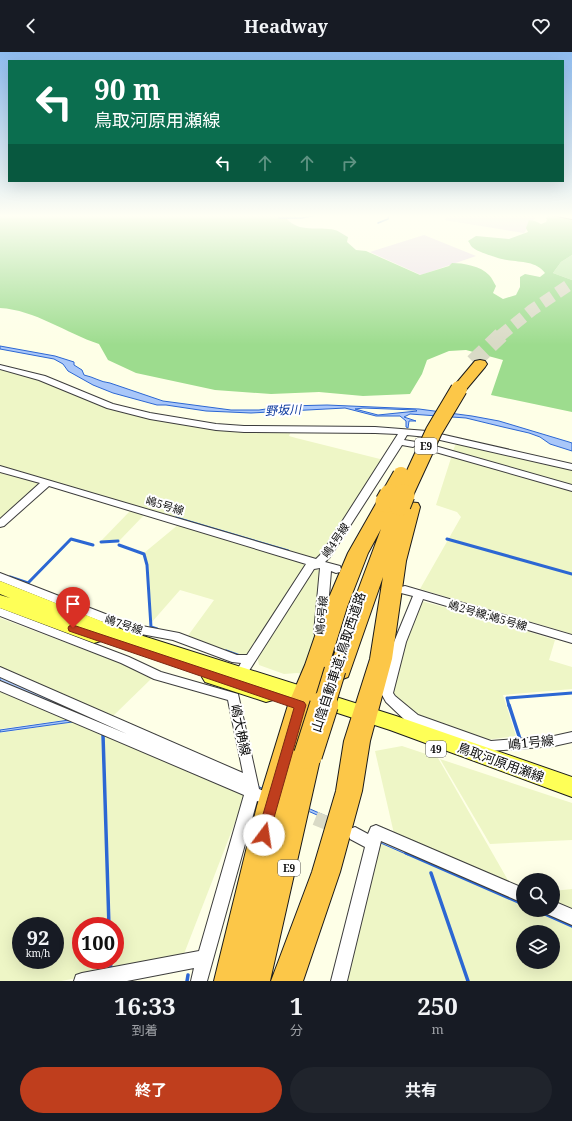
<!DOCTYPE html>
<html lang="ja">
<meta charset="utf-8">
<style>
body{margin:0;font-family:"Noto Serif","Noto Sans JP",serif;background:#20242c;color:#f1f3f6;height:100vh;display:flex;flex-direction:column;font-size:15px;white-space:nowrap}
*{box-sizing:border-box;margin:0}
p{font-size:13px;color:#9ea1a6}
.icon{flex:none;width:22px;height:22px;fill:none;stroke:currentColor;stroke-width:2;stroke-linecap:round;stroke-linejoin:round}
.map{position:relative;height:929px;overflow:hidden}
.side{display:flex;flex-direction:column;background:#171b24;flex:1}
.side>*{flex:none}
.top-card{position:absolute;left:8px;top:8px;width:556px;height:122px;border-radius:0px;box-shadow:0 4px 16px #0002;background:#0b6e4f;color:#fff;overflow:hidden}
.fabs{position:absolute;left:516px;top:821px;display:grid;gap:8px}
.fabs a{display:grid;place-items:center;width:44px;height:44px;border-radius:50%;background:#171b24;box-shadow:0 4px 16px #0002;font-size:20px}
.speed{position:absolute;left:12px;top:865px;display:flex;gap:8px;font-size:20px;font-weight:700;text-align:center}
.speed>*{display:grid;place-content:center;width:52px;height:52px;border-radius:50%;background:#171b24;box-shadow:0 4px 16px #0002;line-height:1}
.speed small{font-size:10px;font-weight:400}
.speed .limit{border:6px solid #d22;background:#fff;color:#111}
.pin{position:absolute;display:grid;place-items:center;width:34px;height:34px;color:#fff;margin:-41px -17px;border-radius:50% 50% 50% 0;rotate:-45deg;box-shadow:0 0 4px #0007}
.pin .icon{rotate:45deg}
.me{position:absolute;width:44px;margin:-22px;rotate:14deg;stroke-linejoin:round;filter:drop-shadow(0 0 3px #0008)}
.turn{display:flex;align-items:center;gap:14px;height:84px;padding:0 20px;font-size:18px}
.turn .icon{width:52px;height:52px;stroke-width:2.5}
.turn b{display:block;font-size:28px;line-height:34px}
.lanes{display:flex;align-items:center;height:38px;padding:0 20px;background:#0003;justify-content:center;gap:20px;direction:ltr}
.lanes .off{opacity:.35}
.eta{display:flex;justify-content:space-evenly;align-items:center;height:68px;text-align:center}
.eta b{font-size:24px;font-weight:700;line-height:28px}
.action{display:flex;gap:8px;margin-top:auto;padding:8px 20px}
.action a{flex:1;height:46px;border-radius:24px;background:#bf3e1d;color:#fff;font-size:16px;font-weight:700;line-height:46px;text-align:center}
.action a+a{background:#20242c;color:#f1f3f6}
header{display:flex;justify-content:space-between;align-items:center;height:52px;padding:0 20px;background:#171b24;font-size:18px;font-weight:700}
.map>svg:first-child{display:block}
</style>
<header><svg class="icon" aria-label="back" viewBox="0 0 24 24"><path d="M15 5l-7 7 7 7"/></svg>Headway<svg class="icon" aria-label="heart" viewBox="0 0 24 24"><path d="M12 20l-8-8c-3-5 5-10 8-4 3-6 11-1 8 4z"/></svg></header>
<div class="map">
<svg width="572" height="929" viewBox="0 0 572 929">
<rect width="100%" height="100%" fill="#feffe7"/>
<g fill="#eadde8">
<polygon points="449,163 537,163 524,181 444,168"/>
<polygon points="424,183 476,204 421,223 370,200"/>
</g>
<g fill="#eef6c6" fill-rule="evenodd">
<polygon points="0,317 15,319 152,367 291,379 289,384 296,386 384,408 319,506 314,507 0,415"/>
<polygon points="457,389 572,417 572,435 452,401"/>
<polygon points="452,403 572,438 572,582 420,537 461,465 457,460 436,453"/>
<polygon points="0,419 38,431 39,433 0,467"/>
<polygon points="131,458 145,462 119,489 101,489"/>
<polygon points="179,472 305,510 308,514 250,601 246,603 241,603 187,585 214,548 180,538 152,570 148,512 144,501"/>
<polygon points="314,517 324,519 311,613 303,622 297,621 284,622 259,613 257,603"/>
<polygon points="421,549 478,564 555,588 549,608 572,615 572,637 503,643 516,684 486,688 416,665 393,644 402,604"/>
<polygon points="0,566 112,608 153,625 113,664 0,616"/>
<polygon points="0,635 71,667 0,677"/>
<path d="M78,669L101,679L108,874H81V908H109L110,920L61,929H0V681ZM21,874H55V908H21Z"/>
<polygon points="104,681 246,742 182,907 112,920 112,908 115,908 115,874 111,874"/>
<polygon points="402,694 438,706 513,837 395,786 375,699"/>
<polygon points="440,707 572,751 572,788 490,792"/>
<path d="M381,785L523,848V858H547L572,869V929H345ZM523,880H553V910H523Z"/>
<polygon points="572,837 572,863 553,855 553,839"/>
</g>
<polygon fill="#bfeaaf" points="572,203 572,228 553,221 561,210"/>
<path fill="#9ddc8e" d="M0,163H298L287,167C299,181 318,174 335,178C339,179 344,183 348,185L347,190L356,198L366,199L420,223L449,214L452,211C463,211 481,214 489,223C492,226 494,231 496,234L493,241L503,247L516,243L520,235V225L525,222L540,225L545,221C537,209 520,210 507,208C500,207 477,200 472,195C470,193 470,191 468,189L476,184L509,187L528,180L526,176L529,168L535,169L541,172L546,170L547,167L545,166L554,163L572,166V203L561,210L553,221L572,228V360L491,343L503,308L466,298L449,299L427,308L422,322L410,342L363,344L319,340L271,342L215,338L136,321L108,308L99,292C66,281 35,258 0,256Z"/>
<g fill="#a9c7f9" stroke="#2c67d3" fill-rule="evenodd">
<path d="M0,294L55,304L74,310V313L82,318L84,323C94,325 100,330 110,331L163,349L231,358H259L287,354L327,353L419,357L472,364L499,369L569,390L572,391V399L550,392L540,385L529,381L503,375L466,366L410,362L404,365L416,369H409L408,376L406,375V369L400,364H376L345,356L251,361L206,359L166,353H157L113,341L93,333L68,319L63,312L54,307L0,297ZM363,356L416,358L417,359L378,363L355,357Z"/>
<polygon points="0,622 411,801 408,803 258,737 0,630"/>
<polygon points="69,668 72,670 0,680 0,678"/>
</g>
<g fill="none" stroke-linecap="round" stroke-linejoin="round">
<g stroke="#2c67d3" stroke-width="1.5">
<polyline points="279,166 302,166 316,163"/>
<polyline points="378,171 388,167 389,163"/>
</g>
<g stroke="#2c67d3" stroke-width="3">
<polyline points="176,466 288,499"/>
<polyline points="447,487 572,522"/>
<polyline points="101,490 118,489"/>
<polyline points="119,493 144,502 147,513 151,575 157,577"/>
<polyline points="10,525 28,531 71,487 93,493"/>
<polyline points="226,599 240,604"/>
<polyline points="509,654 507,646 572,641"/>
</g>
<g stroke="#2c67d3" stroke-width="3.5">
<polyline points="509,653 520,687 517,687"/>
<polyline points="103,683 109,874"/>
<polyline points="406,801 523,852"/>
<polyline points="431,821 468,929"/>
<polyline points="536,858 572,874"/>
<polyline points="110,908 111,917"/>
<polyline points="187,929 188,923"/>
</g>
<polyline stroke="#d9dac6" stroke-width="11" stroke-dasharray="11 5.5" stroke-linecap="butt" points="347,520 395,535"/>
<polyline stroke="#d9dac6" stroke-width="14" stroke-dasharray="14 8" stroke-linecap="butt" points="295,758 339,776"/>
<polyline stroke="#d9dac6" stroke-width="12" stroke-dasharray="12 6" stroke-linecap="butt" points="500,284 532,258 572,231"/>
<polyline stroke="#d9dac6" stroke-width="16" stroke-dasharray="16 8" stroke-linecap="butt" points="473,310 501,283"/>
<defs>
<g id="street">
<polygon points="552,163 572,163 572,167"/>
<polygon points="0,313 45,324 113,352 150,361 216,372 244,374 375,375 427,379 572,412 572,418 427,385 407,383 404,388 416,390 417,392 413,395 402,393 330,505 325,510 340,514 341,517 340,520 336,521 331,519 326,581 324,584 320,585 316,584 314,581 320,516 314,517 245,625 241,627 237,625 235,622 241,611 232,610 173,588 141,582 100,569 0,529 0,521 108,563 142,574 179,581 237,603 247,603 306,512 49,434 4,474 0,475 0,467 40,431 0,420 0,414 316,507 322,501 398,382 375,381 244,380 216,378 150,367 107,356 39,328 0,317"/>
<polygon points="435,394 572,433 572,439 432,399 430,397"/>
<polygon points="405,534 572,583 572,591 423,547 406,590 393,641 395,644 418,663 491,689 554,684 572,680 572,690 554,694 491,699 408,671 386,650 381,641 394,590 413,544 401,541 399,538 401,535"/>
<polygon points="0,556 129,605 161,620 238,642 259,737 266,740 268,744 266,748 261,750 257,749 207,929 191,929 194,916 127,929 74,929 76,923 82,921 199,899 244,743 0,639 0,629 127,682 0,625 0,615 243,721 228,648 154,627 121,611 0,564"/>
<polygon points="376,773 523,836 523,851 381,789 347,929 331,929 365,795 350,787 348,782 350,777 355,775 368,782 371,775"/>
<polygon points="553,849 572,857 572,873 547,862 546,858 553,858"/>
</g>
<polygon id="primary" points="0,529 121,577 396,664 572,725 572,745 390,678 276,641 273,648 266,650 205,630 202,625 207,619 103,585 101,589 94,591 0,556 0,543 10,546 0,542"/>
<g id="highway">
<polygon points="480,308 485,309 487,312 485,315 464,340 459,342 454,340 451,337 454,334 475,309"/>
<polygon points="386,444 393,446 394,449 400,447 407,450 418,451 420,455 406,509 392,607 370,689 362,739 340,820 303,929 271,929 312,820 336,739 344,689 370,607 383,525 348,625 340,628 332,625 328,619 381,477 368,501 347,555 329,613 312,653 301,695 308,692 317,695 321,703 270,929 214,929 257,754 288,653 305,613 325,555 348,501 377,450 379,446"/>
</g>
</defs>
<use href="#street" stroke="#3d3d3d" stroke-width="2"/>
<use href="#primary" stroke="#1b1b1b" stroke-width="2"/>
<use href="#highway" stroke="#1b1b1b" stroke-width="2"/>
<use href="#street" fill="#fff" fill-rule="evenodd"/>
<use href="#primary" fill="#feff57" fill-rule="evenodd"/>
<use href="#highway" fill="#fcc748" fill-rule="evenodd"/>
<defs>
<g id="highway-bridge-far2">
<polyline points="389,444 401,423"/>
<polyline points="404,444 434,379 459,337"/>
</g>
<g id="highway-bridge-far1">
<polyline points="386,450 390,443"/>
<polyline points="400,453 404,443"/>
<polyline points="324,654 335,618"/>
</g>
<polyline id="highway-bridge" points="308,703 324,653"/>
</defs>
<use href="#highway-bridge-far2" stroke="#1b1b1b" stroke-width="18" stroke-linecap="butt"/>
<use href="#highway-bridge-far1" stroke="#1b1b1b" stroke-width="23" stroke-linecap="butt"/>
<use href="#highway-bridge" stroke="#1b1b1b" stroke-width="30" stroke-linecap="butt"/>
<use href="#highway-bridge-far2" stroke="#fcc748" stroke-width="16"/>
<use href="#highway-bridge-far1" stroke="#fcc748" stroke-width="21"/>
<use href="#highway-bridge" stroke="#fcc748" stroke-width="28"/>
</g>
<linearGradient id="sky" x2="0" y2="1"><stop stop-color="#8fbcef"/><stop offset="0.56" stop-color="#fffff4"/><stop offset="1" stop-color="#fffff4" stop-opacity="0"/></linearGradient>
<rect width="572" height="293" fill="url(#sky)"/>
<polygon fill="#bf3e1d" stroke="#7c2813" points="73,573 304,650 306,653 268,787 264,789 259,787 257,783 294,656 69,579 68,576 69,574"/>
<g text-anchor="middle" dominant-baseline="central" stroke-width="4" stroke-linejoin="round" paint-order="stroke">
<g fill="#fff" stroke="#545454" stroke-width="1">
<rect x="415" y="386" width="22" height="16" rx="3"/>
<rect x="426" y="689" width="20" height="16" rx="3"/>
<rect x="278" y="808" width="22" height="16" rx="3"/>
</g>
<g font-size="10" font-weight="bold" fill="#0a0a0a">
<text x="426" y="394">E9</text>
<text x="436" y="697">49</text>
<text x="289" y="816">E9</text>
</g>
<g font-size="11" fill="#0a0a0a" stroke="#fff">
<text transform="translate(165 453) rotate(17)">嶋5号線</text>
<text transform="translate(335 488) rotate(-55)">嶋4号線</text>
<text transform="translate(321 563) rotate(-84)">嶋6号線</text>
<text transform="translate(488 563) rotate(16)">嶋2号線;嶋5号線</text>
<text transform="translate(124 572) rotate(18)">嶋7号線</text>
</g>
<g font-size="12" font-style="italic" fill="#0f3c9f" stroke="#fff">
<text transform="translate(283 358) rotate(-3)">野坂川</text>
</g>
<g font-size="13" fill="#0a0a0a" stroke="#fff">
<text transform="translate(338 610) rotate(-72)">山陰自動車道;鳥取西道路</text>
<text transform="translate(241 678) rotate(78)">嶋大桷線</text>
<text transform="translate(531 690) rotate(-6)">嶋1号線</text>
<text transform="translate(501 710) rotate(20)">鳥取河原用瀬線</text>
</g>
</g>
</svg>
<div class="fabs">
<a><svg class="icon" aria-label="search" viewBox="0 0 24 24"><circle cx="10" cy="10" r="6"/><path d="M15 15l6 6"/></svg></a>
<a><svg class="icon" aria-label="layers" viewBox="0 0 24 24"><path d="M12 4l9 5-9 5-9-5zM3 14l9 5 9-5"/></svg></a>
</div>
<div class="speed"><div>92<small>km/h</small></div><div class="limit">100</div></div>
<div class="pin" style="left:73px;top:576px;background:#d93025"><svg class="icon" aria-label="arrive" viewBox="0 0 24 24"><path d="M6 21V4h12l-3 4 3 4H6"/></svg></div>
<svg class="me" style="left:264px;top:783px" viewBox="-20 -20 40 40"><circle r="19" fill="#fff"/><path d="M0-13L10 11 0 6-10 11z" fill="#bf3e1d"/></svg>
<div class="top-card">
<div class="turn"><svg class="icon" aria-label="left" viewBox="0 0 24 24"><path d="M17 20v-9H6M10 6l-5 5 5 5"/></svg><div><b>90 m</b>鳥取河原用瀬線</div></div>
<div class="lanes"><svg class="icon" aria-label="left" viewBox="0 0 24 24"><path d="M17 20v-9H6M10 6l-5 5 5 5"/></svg><svg class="icon off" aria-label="ahead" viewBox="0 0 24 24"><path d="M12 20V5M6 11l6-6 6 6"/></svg><svg class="icon off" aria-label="ahead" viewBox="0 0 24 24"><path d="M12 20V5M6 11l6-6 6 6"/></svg><svg class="icon off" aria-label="right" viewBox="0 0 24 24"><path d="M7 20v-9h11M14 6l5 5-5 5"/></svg></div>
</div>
</div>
<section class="side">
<div class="eta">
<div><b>16:33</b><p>到着</p></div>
<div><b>1</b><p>分</p></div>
<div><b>250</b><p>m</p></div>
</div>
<div class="action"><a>終了</a><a>共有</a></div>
</section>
